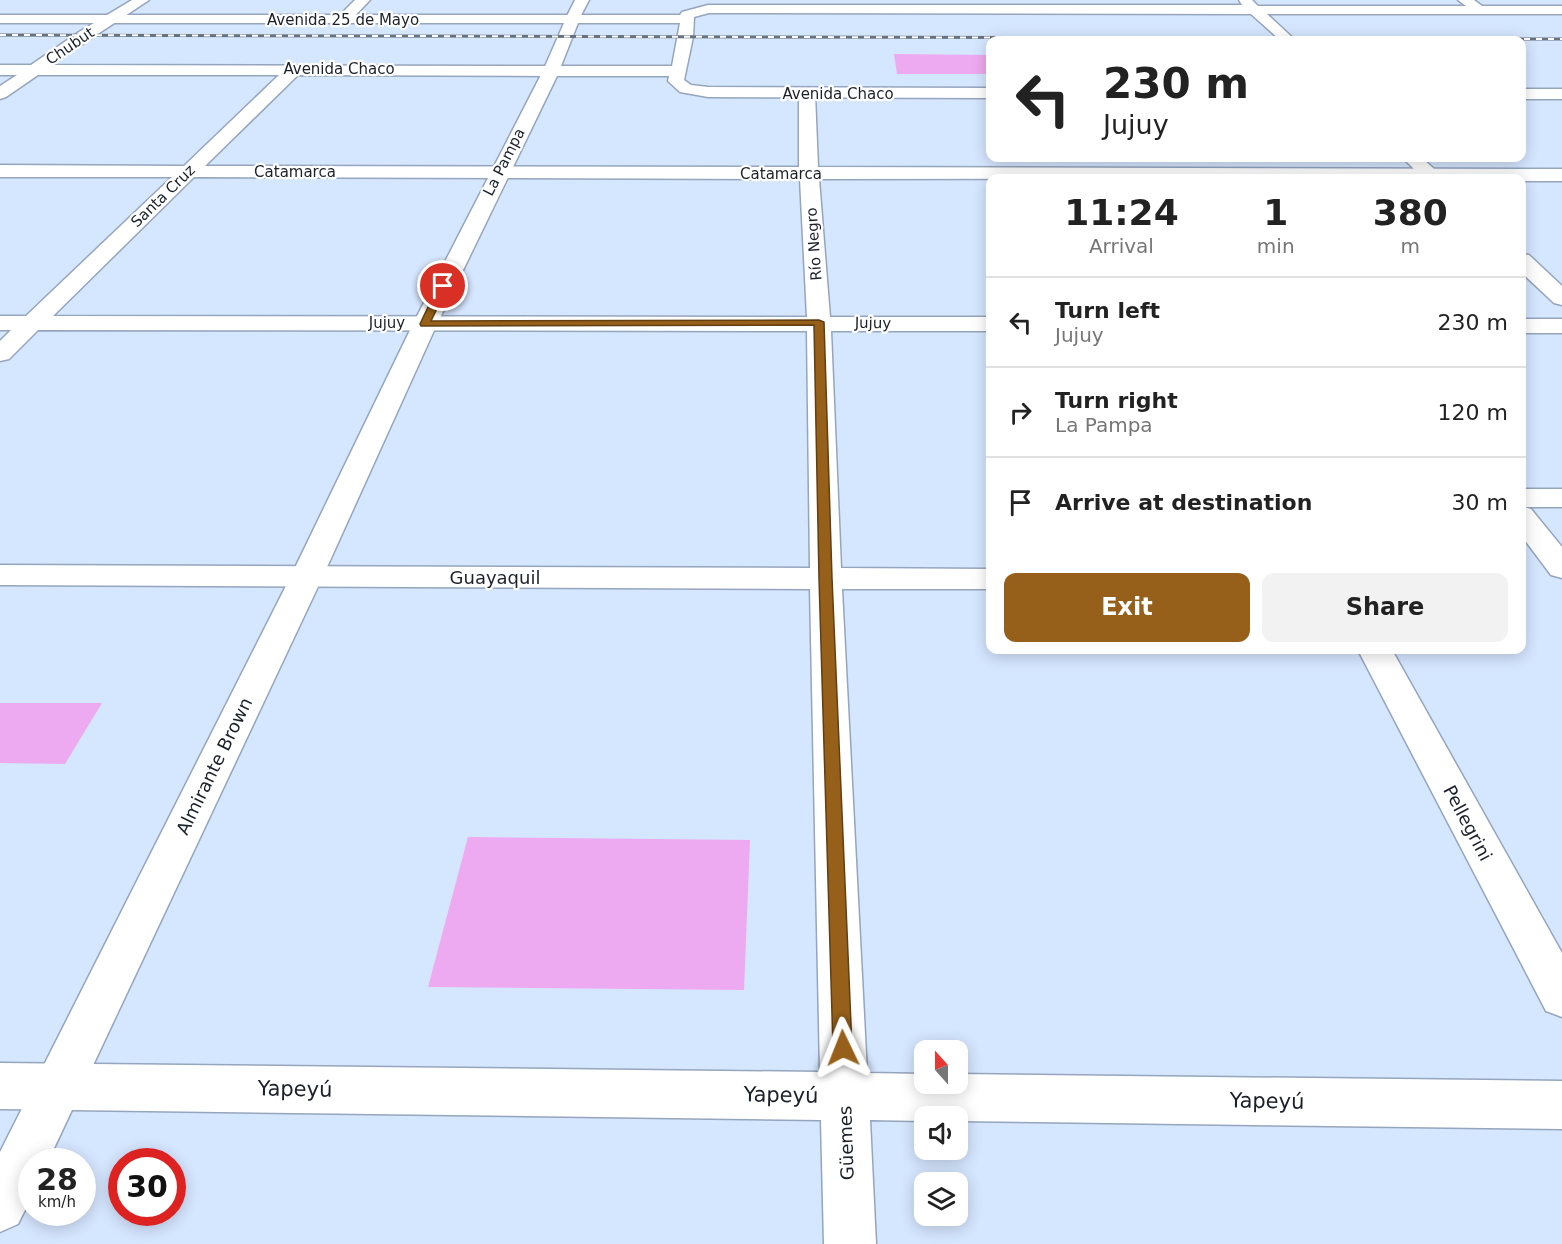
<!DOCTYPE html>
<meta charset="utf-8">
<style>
body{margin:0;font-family:"DejaVu Sans",sans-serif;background:#f2f2f2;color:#222;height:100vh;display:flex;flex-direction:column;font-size:22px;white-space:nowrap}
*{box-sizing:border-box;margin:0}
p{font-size:20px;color:#767676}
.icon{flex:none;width:33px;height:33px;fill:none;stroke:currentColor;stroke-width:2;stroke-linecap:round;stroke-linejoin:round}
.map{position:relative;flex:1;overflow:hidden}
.details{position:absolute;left:986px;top:174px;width:540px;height:480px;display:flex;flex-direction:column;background:#fff;border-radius:12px;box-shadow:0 3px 15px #0003}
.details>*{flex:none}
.banner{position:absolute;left:986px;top:36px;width:540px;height:126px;border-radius:12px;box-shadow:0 3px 15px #0003;background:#fff;color:#222;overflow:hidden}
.needle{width:39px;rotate:339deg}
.tools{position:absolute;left:914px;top:1040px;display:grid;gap:12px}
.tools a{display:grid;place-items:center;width:54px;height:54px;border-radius:12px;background:#fff;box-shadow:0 3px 15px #0003;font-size:30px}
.speed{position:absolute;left:18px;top:1148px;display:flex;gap:12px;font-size:30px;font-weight:700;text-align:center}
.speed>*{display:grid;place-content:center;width:78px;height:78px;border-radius:50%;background:#fff;box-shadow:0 3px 15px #0003;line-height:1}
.speed small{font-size:15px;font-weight:400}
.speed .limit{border:9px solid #d22;background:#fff;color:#111}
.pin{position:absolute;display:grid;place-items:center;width:51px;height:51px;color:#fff;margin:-26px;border:3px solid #fff;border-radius:50%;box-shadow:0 2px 6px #0007}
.me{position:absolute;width:66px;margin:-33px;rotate:358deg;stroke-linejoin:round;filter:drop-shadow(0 0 4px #0008)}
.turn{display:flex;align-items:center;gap:21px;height:126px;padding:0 18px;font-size:27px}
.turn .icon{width:78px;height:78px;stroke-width:2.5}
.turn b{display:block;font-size:42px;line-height:51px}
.eta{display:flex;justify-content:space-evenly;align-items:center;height:102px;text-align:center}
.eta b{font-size:36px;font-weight:700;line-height:42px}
.button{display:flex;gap:12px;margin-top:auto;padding:12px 18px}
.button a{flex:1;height:69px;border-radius:12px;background:#97601a;color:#fff;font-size:24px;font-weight:700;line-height:69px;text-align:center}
.button a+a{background:#f2f2f2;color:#222}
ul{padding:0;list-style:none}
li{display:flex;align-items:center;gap:18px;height:90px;padding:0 18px;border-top:2px solid #e0e0e0}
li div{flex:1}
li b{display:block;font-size:22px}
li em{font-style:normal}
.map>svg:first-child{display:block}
</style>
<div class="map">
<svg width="1562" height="1244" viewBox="0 0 1562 1244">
<rect width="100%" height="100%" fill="#d5e6ff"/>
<g fill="#eeaaf0">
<polygon points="894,54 990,55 990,74 897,74"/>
<polygon points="0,703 102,703 65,764 0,763"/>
<polygon points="468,837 750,840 744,990 428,987"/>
</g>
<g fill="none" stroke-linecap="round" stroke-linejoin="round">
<defs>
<g id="street">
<path d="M132,0H149L51,65L551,66L559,71L551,76L298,75L205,166L799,167V94L807,89L815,94L818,167L1562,169V181H1521V178L819,179L830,317H990V331H831L841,568L990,569V589H842L867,1073L924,1074V1083H957V1074L1562,1081V1129L957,1121V1116H924V1121L870,1120L876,1244H824L821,1120L0,1109V1063L820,1072L810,589L0,585V565L810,568L807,331L38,330L9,359L0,361V341L11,330H0V316H26L172,177H0V165L184,166L279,75H38L6,97L0,99V86L17,75H0V65H31L79,32ZM194,177L800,179L807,317L53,316Z"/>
<polygon points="355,0 370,0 348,23 338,23 336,20 338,17"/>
<polygon points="575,0 589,0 577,23 572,24 565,20"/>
<polygon points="1458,0 1474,0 1486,9 1484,12 1474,12"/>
<rect x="1521" y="319" width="41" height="14"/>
<polygon points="1521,489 1562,489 1562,507 1524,507 1531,509 1562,547 1562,578 1551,575 1521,535"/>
<polygon points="1358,650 1392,650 1562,953 1562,1017 1546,1011"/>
</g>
<g id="secondary">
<path d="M1239,0H1252L1258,6H1562V14H1267L1295,40H1280L1251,14L709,13L694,17L693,37L684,80L691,85L708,87L990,88V98L708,97L680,92L668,81L669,76H557L437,324L323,576L48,1161H32V1196L18,1224L0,1232V1152L291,576L413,324L543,71L564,23H0V15H680L682,12L708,5H1242ZM578,23H680L672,66H561Z"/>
<rect x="1521" y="89" width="41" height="10"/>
<polygon points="1403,158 1422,158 1444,178 1423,178"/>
<polygon points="1521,254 1529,255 1562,286 1562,305 1554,303 1521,272"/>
</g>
</defs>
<use href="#street" stroke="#95a5bd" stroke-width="3"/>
<use href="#secondary" stroke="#95a5bd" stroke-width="3"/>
<use href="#street" fill="#fff" fill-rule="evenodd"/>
<use href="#secondary" fill="#fff" fill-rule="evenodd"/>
<defs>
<polyline id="rail" points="0,35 1562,39"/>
</defs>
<use href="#rail" stroke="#677281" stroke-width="3"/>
<use href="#rail" stroke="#fff" stroke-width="2" stroke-dasharray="6" stroke-linecap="butt"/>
</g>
<polygon fill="#97601a" stroke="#623e11" stroke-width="1.5" points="443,283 448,286 431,321 819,320 824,322 832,578 852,1048 850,1055 843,1057 836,1055 833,1048 819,578 814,325 421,326 420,324 438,286"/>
<g text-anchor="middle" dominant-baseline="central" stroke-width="4.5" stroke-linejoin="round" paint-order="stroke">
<g font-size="15" fill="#1b212a" stroke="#fff">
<text x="343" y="20">Avenida 25 de Mayo</text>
<text transform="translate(70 46) rotate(-34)">Chubut</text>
<text x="339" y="69">Avenida Chaco</text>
<text x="838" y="94">Avenida Chaco</text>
<text transform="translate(504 162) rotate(-63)">La Pampa</text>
<text x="295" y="172">Catamarca</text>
<text x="781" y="174">Catamarca</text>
<text transform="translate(163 196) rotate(-44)">Santa Cruz</text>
<text transform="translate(814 244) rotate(-94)">Río Negro</text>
<text x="387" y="323">Jujuy</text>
<text transform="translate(873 323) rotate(1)">Jujuy</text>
</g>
<g font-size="18" fill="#1b212a" stroke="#fff">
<text x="495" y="577">Guayaquil</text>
<text transform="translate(214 766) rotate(-64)">Almirante Brown</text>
<text transform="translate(1468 823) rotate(62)">Pellegrini</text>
<text transform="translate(846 1143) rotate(-92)">Güemes</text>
</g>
<g font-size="21" fill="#1b212a" stroke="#fff">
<text transform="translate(295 1089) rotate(1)">Yapeyú</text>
<text transform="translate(781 1095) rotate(1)">Yapeyú</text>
<text transform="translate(1267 1101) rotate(1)">Yapeyú</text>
</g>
</g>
</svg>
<div class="tools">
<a><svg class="needle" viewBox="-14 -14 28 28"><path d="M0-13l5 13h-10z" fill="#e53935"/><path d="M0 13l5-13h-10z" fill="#767676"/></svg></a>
<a><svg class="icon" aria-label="sound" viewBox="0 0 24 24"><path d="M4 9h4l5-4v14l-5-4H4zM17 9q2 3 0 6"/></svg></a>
<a><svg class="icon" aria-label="layers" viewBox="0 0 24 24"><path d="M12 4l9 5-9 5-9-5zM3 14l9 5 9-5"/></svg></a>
</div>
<div class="speed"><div>28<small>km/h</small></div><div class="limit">30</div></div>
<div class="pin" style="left:443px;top:286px;background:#d93025"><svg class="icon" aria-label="arrive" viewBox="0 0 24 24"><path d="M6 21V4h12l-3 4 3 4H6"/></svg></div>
<svg class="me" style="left:843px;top:1048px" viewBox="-20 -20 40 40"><path d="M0-17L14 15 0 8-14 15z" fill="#97601a" stroke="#fff" stroke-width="4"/></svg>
<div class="banner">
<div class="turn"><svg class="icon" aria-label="left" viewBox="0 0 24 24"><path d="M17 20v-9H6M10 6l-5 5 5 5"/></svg><div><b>230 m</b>Jujuy</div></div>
</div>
<section class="details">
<div class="eta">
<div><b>11:24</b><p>Arrival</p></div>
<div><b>1</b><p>min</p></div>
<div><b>380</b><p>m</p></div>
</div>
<ul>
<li><svg class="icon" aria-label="left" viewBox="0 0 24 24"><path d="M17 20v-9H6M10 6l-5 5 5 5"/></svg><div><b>Turn left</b><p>Jujuy</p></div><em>230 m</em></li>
<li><svg class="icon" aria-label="right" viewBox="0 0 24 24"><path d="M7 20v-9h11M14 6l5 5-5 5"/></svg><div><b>Turn right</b><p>La Pampa</p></div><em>120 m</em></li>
<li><svg class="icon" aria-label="arrive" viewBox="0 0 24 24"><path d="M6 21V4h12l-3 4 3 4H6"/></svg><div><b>Arrive at destination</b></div><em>30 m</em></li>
</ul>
<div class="button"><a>Exit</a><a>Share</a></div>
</section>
</div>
